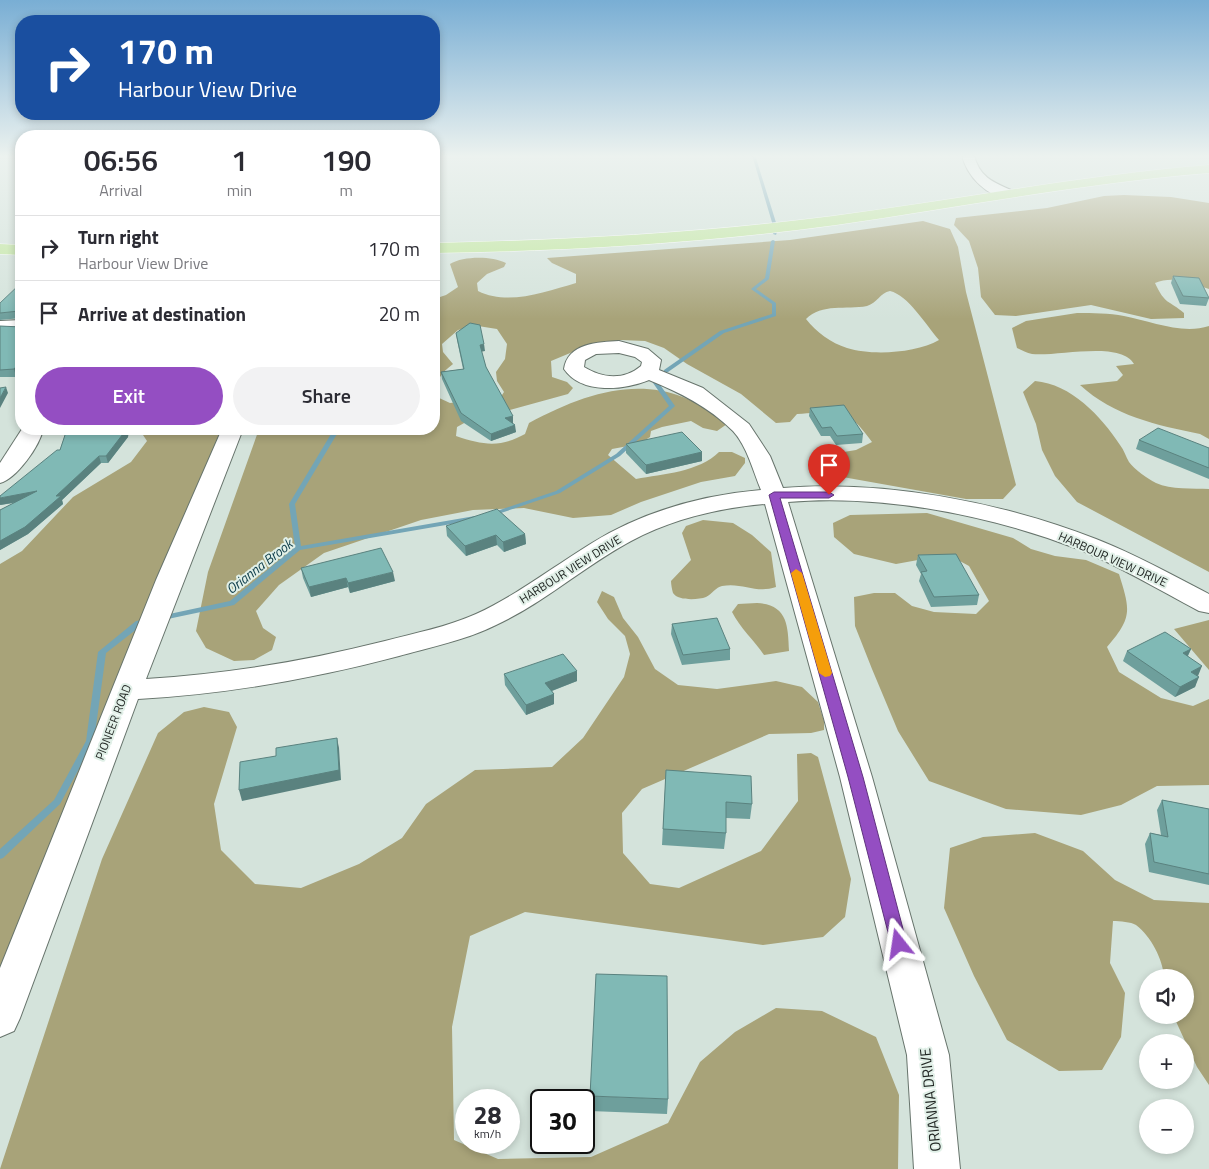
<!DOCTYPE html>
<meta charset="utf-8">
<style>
body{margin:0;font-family:"Titillium Web",sans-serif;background:#f2f2f3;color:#2b2b33;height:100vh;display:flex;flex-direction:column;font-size:19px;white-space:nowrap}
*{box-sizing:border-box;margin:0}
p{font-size:16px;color:#7c7c81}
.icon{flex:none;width:28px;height:28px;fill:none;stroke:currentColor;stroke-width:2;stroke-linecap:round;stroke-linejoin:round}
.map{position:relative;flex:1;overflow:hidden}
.panel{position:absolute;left:15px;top:130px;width:425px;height:305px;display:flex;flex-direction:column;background:#fff;border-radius:20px;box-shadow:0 2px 8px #0003}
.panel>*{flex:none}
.hud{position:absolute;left:15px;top:15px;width:425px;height:105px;border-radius:20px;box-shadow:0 2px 8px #0003;background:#1a4fa0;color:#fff;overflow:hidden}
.buttons{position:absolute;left:1139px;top:969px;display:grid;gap:10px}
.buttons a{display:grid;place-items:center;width:55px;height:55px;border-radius:50%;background:#fff;box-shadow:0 2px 8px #0003;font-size:25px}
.speed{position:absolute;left:455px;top:1089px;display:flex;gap:10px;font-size:25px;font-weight:700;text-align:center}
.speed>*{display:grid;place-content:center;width:65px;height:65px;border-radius:50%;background:#fff;box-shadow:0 2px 8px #0003;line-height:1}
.speed small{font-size:12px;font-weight:400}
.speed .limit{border:2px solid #111;border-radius:8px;background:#fff;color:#111}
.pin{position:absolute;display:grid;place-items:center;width:42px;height:42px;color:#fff;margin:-51px -21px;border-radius:50% 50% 50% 0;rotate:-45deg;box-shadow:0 0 5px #0007}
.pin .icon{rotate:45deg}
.me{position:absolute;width:55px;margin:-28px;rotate:345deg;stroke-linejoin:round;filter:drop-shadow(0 0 4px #0008)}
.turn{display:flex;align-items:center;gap:18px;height:105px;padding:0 20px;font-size:22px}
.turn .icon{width:65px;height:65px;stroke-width:2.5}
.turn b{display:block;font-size:35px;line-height:42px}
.eta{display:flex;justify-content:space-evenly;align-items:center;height:85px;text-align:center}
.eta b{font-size:30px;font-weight:600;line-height:35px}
.primary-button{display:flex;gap:10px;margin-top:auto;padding:10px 20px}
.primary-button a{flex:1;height:58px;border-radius:30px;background:#944ec2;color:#fff;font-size:20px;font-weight:600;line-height:58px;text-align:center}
.primary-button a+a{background:#f2f2f3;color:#2b2b33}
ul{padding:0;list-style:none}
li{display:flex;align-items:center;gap:15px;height:65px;padding:0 20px;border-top:1px solid #e1e1e2}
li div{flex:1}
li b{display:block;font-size:19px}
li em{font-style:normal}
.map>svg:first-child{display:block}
</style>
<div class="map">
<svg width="1209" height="1169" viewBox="0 0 1209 1169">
<rect width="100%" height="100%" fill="#d4e3db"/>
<g fill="#a8a379" fill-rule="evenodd">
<path d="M1124,195L1171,197L1209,203V289C1192,283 1173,275 1155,283C1165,305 1169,300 1184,313V318L1151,319L1091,305L1016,316L995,315L981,297L978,268L969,241L954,225L956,218L1047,208L1104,196Z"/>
<path d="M923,221L950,229L958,247L966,292L1016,485L1003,499H966L837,476L826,469L819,460L825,455L856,450L872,442C845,405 840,411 797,414L790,422L776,423L741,394L687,364L664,348L645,341L620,340L587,346L551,361L552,377L567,382L573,388L568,394L466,422L457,427L456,436C483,445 500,448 525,434L529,423C598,386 663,369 727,424L717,431L703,428L691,421L662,427L651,431L650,437L639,444L612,449L608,455L636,479C663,474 699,472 719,452H732L745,458V463L735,476L701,482L641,502L611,515L573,518L524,508L473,510L421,520L324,553L279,585L256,611L263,628L276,637L272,650L254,660L234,661L206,648L196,631L208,572L259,429H434V299L446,295L458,287L450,264C464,256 491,256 506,263L504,267L487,274L477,283L478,291C508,306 545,292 576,283V274L552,263L547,258L790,240ZM890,291C908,295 926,325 939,340C916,353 873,356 847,348C831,343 816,332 806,319C822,303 846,310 867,306C877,303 880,293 890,291ZM478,326L497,329L507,344L505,359L496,372L497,381L504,392L500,398L450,403L437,397C436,380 439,375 453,364L443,352L442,344L458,330Z"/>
<path d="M1077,313C1093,313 1109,313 1124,316C1151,321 1182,335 1209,326V439L1200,434C1156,425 1114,416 1080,385L1117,381L1123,375L1116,366L1134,364C1121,340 1055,357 1032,354C1027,353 1022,350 1017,348L1012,328L1026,321Z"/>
<path d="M1035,381C1071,384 1101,416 1120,445C1124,450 1126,457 1129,462C1134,469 1148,479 1156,483C1171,490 1193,488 1209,489V572L1077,502L1055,476L1042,450L1036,424L1023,392Z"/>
<polygon points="139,429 221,429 0,975 0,564 22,551 73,497 131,462 147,441"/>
<path d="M927,513L1013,538L1031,549L1055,556L1086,560L1119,574C1130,610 1133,617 1107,647L1119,672L1161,698L1193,706L1209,699V785L1157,786L1121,805L1081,815L1006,809L929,781L898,731L872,669L855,626L854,597L874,593H895L912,606L934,612L976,614L989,601L969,566L958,560L929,558L896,564L854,554L834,537L833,523L850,515Z"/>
<path d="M703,520L733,523L752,535L771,552L776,587C756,594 742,582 722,586C716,587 712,594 706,597C698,600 678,601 673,593C672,590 671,584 671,581L691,560L682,533L686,526Z"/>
<polygon points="602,591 614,597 623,618 638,637 655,669 678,685 717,689 776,681 802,687 818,702 824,721 824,730 811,733 769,734 642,789 622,813 623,853 650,884 679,888 761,851 798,801 797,754 811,753 818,757 851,879 845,917 823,937 763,945 525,912 470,936 452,1027 454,1140 498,1159 591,1157 668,1123 700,1062 735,1032 776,1008 822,1011 876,1037 899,1095 898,1169 0,1169 102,859 158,733 184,712 204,707 229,712 237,727 214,804 221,850 255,884 301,888 359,864 402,838 426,804 475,770 552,767 583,738 624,677 630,654 625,636 608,619 597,602"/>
<path d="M757,603C787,605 788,624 789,651L764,655C754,640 740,628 732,612L738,604Z"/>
<polygon points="1209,620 1209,670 1174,629"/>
<path d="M1035,833L1083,851L1115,880L1154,900L1209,903V1085L1197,1067L1173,1015H1185V978L1164,977C1163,960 1151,936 1136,925C1131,922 1120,921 1113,921L1110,963L1125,993L1121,1037L1102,1070L1059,1071L1007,1040L974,976L944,908L950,848L983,837Z"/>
</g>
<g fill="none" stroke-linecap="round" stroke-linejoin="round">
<g fill="#73a5b6" fill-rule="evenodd">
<polygon points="752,155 755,155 778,229 776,235 773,234 774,229"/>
<polygon points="773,240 775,241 769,279 756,289 776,303 776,316 724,333 668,372 664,372 664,370 720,331 772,314 772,304 751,289 765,278 771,241"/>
<polygon points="654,378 656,379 675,406 620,456 560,493 495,515 491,515 490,514 491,513 556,491 616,454 669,406 651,380"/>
<polygon points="334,429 340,429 295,504 301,546 475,516 478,518 475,520 300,550 234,605 163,620 160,620 159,618 160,616 230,601 295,547 289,504"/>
<polygon points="147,619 151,621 150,623 142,625 106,653 94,741 60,804 3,858 0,859 0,849 54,800 86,741 98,652 136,621"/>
</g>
<defs>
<g id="minor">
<path d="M962,155H974C979,176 992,182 1011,190L1013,193L1011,196C989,201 966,175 962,155Z"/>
<polygon points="21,320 21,330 0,331 0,321"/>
<path d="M619,341L648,349L661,360L659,370L703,388L749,424L770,456L783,488C884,480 1002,502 1096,539C1135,554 1172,575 1209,594V613L1199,611C1159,590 1120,566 1078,549C990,515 882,494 788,502L872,777L949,1055L960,1169H914L907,1055L840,777L765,504C719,508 672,519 631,541C584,566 544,603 496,625C466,640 431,647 399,656C312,679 227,694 138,699L20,1018L14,1031L0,1037V968L156,580L222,429H243L146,679C227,674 306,661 385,641C415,633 447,627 476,614C517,595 553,567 592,543C642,512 702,495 761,490C753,471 747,446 733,431C709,407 679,392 649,380C624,390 582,395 564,369C568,343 598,342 619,341ZM619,353L635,357L642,362L641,366C623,381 602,378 584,367L585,360L596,354Z"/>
<path d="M22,429H43C40,446 16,479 0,483V463Z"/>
</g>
<g id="major">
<path d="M1209,165V173C1084,183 961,207 836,225C703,243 568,251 434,253V243C567,240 700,233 833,216C958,200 1082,175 1209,165Z"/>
<polygon points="0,244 21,245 21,255 0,254"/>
</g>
</defs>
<use href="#minor" stroke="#67746c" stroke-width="2"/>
<use href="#major" stroke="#fff" stroke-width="1"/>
<use href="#minor" fill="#fff" fill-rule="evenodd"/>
<use href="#major" fill="#c1e79d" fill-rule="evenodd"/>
</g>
<g fill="#6e9f9c">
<polygon points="1173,276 1209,298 1206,306 1180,304 1171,283"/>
<polygon points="21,283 21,319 21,318 0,320 0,303"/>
<polygon points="0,326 21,327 21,371 16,377 0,377"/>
<polygon points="456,333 485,351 481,351 486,367 513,423 516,432 491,441 461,421 442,379 441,372 463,369 457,340"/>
<polygon points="810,408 863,434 862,443 836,445 830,436 821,436 809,416"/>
<polygon points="67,429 129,429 128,437 108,463 101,463 62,500 63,504 28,534 0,550 0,510 14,503 0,505 60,450"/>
<polygon points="1139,440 1209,448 1209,479 1136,449"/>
<polygon points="626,444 702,452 702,461 646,474 626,453"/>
<polygon points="446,526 525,534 526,544 504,552 497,545 466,556 447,536"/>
<polygon points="918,555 979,595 977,605 931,607 919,581 921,574 916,565"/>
<polygon points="301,568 395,581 350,593 348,587 311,597 303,578"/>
<polygon points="672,624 730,649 730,660 682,665 671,634"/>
<polygon points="1191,649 1188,656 1198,676 1195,687 1175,697 1123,661 1127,651"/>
<polygon points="577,671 577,681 552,691 554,694 554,704 526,715 505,685 504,674"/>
<polygon points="666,770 752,804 750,819 726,818 726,833 724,849 662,845"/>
<polygon points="1162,800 1209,809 1209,885 1149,872 1145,844 1150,833 1161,835 1157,810"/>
<polygon points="590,1096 668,1099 667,1114 590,1111"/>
</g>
<g fill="#5a827f">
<polygon points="484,344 485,351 480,352 480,345"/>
<polygon points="21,361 21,371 16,377 14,369"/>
<polygon points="6,387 8,393 0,408 0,398"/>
<polygon points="513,416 513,423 506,426 505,418"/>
<polygon points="515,425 516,432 491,441 491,434"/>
<polygon points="126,429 129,429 128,437 108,463 106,456"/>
<polygon points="702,452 702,461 646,474 646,465"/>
<polygon points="99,456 101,463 62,500 63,504 28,534 0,550 0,541 56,496"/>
<polygon points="37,491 40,498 0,505 0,498"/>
<polygon points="525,534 526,544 504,552 503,542"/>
<polygon points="496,535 497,545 466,556 465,546"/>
<polygon points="393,572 395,581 350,593 348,583"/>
<polygon points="346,578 348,587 311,597 309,587"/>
<polygon points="1191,649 1186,659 1183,653"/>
<polygon points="1202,666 1198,676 1191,672"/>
<polygon points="577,671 577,681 546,693 545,683"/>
<polygon points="1199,677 1195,687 1175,697 1180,687"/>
<polygon points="554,694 554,704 526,715 526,705"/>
<polygon points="337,738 339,748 341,780 242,801 239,790"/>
</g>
<g fill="#80b9b5" stroke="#5a827f">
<polygon points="1173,276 1199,278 1209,298 1183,296"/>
<polygon points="21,283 21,317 19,311 0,313 0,303"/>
<polygon points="470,323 480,325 484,344 480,345 486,367 513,416 505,418 515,425 491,434 461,413 441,372 464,369 456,333"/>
<polygon points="0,326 21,327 21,361 14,369 0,370"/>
<polygon points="6,387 0,398 0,388"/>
<polygon points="844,405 863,434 837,436 831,427 822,428 810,408"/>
<polygon points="1158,428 1209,448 1209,468 1139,440"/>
<polygon points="67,429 126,429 126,430 106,456 99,456 56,496 61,496 25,527 0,541 0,510 37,491 0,498 0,496 57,450 60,450"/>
<polygon points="682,432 702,452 646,465 626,444"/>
<polygon points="497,509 525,534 503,542 496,535 465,546 446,526"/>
<polygon points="381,548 393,572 348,583 346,578 309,587 301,568"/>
<polygon points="956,554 979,595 934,597 921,572 927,571 918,555"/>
<polygon points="717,618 730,649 683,655 672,624"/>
<polygon points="1165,632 1191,649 1183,653 1202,666 1191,672 1199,677 1180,687 1127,651"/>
<polygon points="563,654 577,671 545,683 554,694 526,705 504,674"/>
<polygon points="337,738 339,770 239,790 240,762 276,756 276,748"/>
<polygon points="666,770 751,776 752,804 726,802 726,833 663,829"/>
<polygon points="1162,800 1209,809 1209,874 1154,862 1150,833 1168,837"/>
<polygon points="596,974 667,976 668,1099 590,1096"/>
</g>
<linearGradient id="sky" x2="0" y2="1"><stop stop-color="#79aed4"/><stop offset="0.49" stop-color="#ecf2ef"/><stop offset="1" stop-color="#ecf2ef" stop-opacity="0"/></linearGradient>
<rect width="1209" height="319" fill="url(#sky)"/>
<polygon fill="#944ec2" stroke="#60337e" points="774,492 829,492 834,495 829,498 780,498 863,777 907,944 905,949 899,951 893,949 891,944 848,777 769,495"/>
<polygon fill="#f59e0b" points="796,569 802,573 832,673 830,676 825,677 819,673 791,573"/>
<g text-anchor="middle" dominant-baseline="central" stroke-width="4" stroke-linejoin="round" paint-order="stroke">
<g font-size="12" fill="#222724" stroke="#e1f0e8">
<text transform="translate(1113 559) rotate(24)">HARBOUR VIEW DRIVE</text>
<text transform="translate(570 569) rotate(-32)">HARBOUR VIEW DRIVE</text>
<text transform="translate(113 722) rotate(-69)">PIONEER ROAD</text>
</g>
<g font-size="14" font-style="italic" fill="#0e3d4a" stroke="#e1f0e8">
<text transform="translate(259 566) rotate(-38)">Orianna Brook</text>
</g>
<g font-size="15" fill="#222724" stroke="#e1f0e8">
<text transform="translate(930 1100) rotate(-96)">ORIANNA DRIVE</text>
</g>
</g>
</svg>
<div class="buttons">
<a><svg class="icon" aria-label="sound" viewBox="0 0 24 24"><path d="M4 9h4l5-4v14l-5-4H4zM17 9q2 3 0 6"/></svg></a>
<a>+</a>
<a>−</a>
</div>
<div class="speed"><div>28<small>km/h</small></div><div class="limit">30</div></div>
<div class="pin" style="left:829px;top:495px;background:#d93025"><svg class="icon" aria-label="arrive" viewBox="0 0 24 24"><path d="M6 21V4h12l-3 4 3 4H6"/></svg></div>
<svg class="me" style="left:899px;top:944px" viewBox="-20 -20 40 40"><path d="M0-17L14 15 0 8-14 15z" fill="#944ec2" stroke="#fff" stroke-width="4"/></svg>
<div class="hud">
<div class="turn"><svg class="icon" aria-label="right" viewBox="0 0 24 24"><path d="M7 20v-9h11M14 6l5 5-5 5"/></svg><div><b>170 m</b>Harbour View Drive</div></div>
</div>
<section class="panel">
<div class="eta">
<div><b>06:56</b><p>Arrival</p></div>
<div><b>1</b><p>min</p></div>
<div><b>190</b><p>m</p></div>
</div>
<ul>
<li><svg class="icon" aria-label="right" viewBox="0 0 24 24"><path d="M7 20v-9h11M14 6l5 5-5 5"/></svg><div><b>Turn right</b><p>Harbour View Drive</p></div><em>170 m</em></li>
<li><svg class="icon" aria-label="arrive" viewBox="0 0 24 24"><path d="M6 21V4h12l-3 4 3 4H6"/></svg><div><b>Arrive at destination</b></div><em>20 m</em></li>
</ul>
<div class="primary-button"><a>Exit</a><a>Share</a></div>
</section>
</div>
